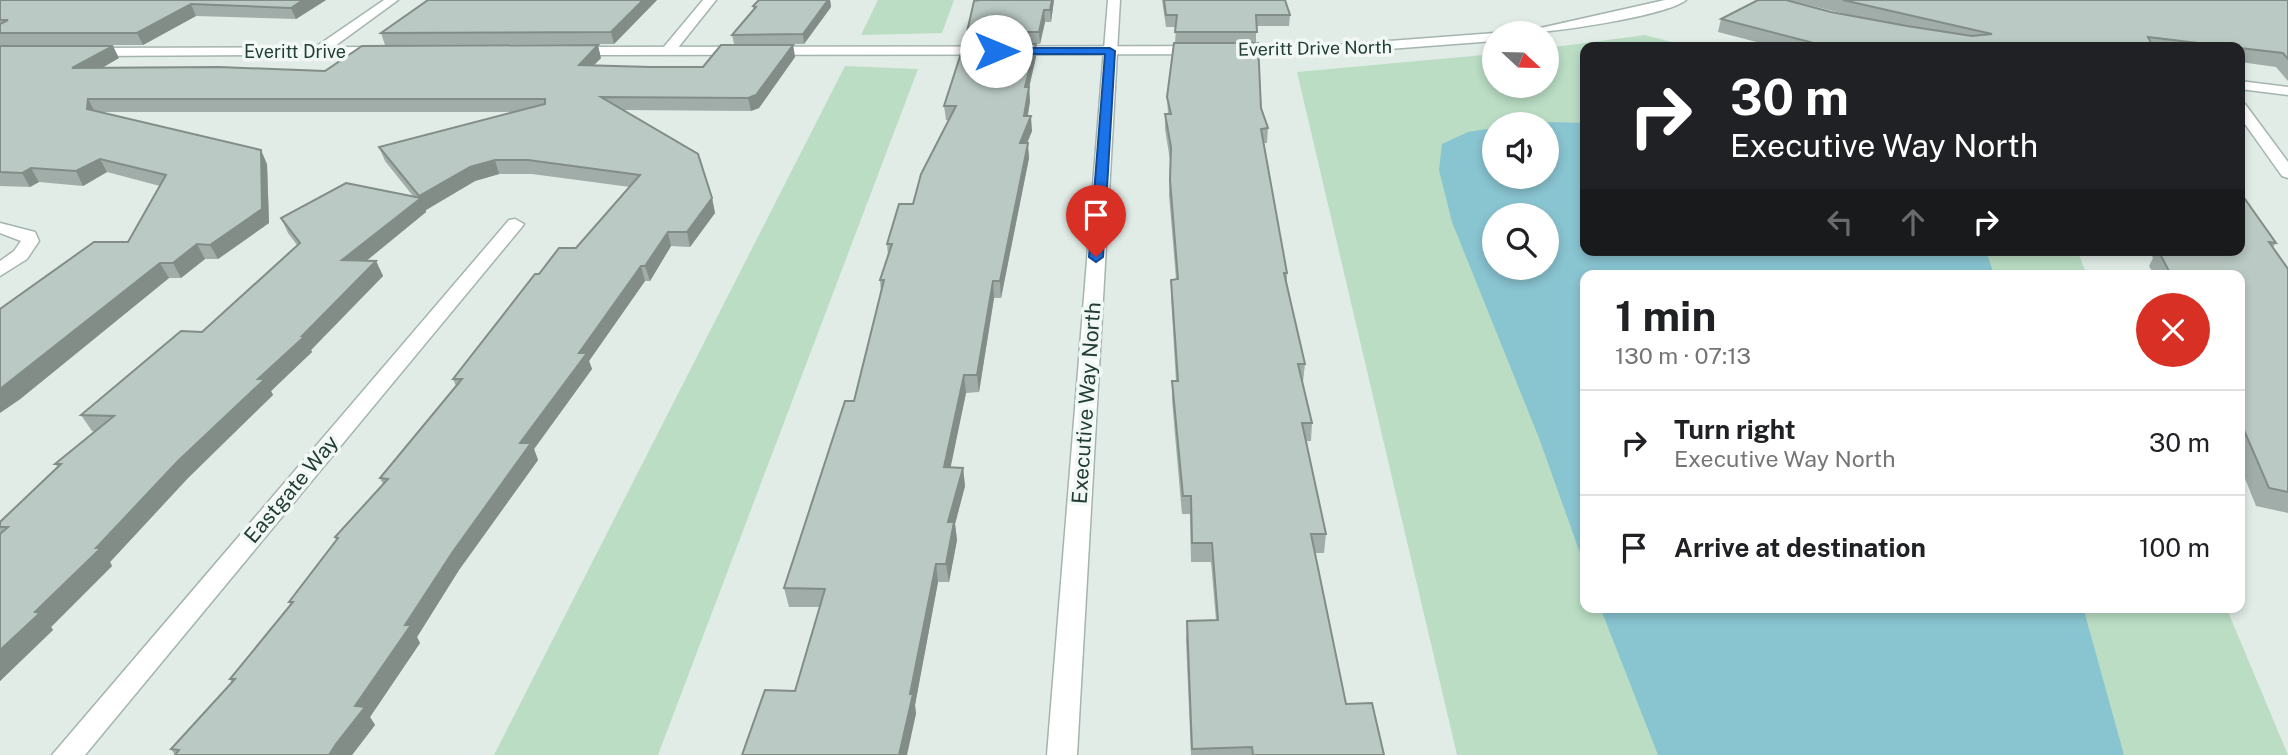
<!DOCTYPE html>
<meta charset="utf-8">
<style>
body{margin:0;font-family:"Public Sans",sans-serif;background:#f6f6f6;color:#202124;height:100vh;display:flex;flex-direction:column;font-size:26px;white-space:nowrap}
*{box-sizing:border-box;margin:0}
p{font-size:23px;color:#757577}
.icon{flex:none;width:38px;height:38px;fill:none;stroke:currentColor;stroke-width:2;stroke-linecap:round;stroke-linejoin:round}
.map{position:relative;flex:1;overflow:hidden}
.details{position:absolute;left:1580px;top:270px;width:665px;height:343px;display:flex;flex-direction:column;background:#fff;border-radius:14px;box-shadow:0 4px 10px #0003}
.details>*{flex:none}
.guide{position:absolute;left:1580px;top:42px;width:665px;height:214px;border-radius:14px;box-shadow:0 4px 10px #0003;background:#202124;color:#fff;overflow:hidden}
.needle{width:46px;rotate:112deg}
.fabs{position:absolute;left:1482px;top:21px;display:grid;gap:14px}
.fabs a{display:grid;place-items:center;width:77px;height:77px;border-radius:50%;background:#fff;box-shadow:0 4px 10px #0003;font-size:35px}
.pin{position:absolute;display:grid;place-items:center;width:60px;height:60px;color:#fff;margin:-72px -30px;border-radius:50% 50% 50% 0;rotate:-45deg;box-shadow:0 0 7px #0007}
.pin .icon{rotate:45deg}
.me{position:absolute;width:77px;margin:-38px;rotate:90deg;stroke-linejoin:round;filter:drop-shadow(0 0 5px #0008)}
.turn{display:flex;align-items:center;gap:24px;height:147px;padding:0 35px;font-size:32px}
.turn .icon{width:91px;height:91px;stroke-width:2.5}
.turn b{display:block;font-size:49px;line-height:60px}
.lanes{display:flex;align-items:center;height:66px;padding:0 35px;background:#0003;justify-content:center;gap:35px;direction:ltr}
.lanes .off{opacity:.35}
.round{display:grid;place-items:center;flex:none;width:74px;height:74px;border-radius:37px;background:#f6f6f6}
.head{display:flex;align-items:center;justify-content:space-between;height:119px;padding:0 35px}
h1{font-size:42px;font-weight:700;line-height:52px}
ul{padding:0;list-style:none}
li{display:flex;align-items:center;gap:21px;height:105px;padding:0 35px;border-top:2px solid #e0e0e0}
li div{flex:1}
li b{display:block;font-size:26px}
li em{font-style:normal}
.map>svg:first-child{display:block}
</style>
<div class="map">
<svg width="2288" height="755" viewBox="0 0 2288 755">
<rect width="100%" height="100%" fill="#e1ece7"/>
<g fill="#baddc4" fill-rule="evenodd">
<polygon points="878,0 954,0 942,33 861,35"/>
<path d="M1645,35L1691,47H1586V250H2077L2087,275H1586V607H2226L2288,755H1457L1297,72L1494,54V86H1547V48ZM1494,124H1547V177H1494ZM1494,215H1547V268H1494Z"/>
<polygon points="845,66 918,69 658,755 494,755"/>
</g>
<g fill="#89c4d1" fill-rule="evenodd">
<path d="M1550,122L1585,123L1586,250H1986L1994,275H1586L1585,567L1539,438L1452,222L1439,170L1442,144L1468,132L1494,128V177H1547V124H1519ZM1494,215H1547V268H1494Z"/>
<polygon points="1600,607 2083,607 2124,755 1658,755"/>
</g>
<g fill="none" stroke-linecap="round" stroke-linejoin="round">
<defs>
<g id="minor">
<polygon points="384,0 398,0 324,54 314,54 314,48"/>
<polygon points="703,0 716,0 673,54 663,54 663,48"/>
<polygon points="1108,0 1120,0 1077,755 1047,755"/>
<polygon points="2240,103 2245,104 2288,162 2288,178 2282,176 2240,117"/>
<polygon points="515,219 524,224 521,228 85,755 52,755 509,220"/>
<polygon points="0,223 35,232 39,241 27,259 0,276 0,261 14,251 21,241 0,233"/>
</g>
<g id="tertiary">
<path d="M1665,0H1686C1666,16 1548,34 1518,33Z"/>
<polygon points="1495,33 1494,41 1323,54 573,55 566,51 573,47 1323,46"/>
<polygon points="383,47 388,48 388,54 90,56 83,52 90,48"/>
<polygon points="2240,81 2288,87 2288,95 2240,89"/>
</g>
</defs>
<use href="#minor" stroke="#a4b4ae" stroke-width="3"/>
<use href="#tertiary" stroke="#a4b4ae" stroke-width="3"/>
<use href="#minor" fill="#fff" fill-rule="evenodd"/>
<use href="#tertiary" fill="#fff" fill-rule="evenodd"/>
</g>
<g fill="#a0ada8">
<polygon points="0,0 326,0 296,19 196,16 143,45 0,45"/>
<polygon points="428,0 657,0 614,44 385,45 381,33"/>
<polygon points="759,0 830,0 831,7 804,44 734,44 732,35 753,10 753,6"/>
<polygon points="1054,0 1051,22 1045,22 1040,44 968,44 967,32"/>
<polygon points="1162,0 1285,0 1290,15 1289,26 1256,26 1256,43 1261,108 1268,128 1267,143 1264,143 1287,273 1287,283 1305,364 1303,382 1302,382 1312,423 1311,441 1306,441 1326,534 1324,553 1315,553 1346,704 1384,755 1191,755 1186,640 1187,621 1216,620 1211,562 1191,562 1190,514 1182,514 1175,435 1172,399 1172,381 1176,381 1171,296 1171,280 1176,279 1169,195 1170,160 1165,129 1165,114 1168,114 1167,97 1175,43 1176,27 1166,27"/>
<polygon points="1788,0 2288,0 2288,81 2276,67 2240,62 2240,47 1776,47 1718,32 1721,19 1831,12 1862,18"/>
<polygon points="793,45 795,57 759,108 751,111 623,110 712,198 715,213 690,247 671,246 650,281 645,281 589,361 592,369 534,449 538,460 459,570 417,637 420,643 370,717 375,725 352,755 175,755 171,749 232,683 230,679 291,605 289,602 336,540 335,537 383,484 380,478 456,386 453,379 539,274 576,248 630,187 532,174 499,174 475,181 426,210 426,212 367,260 376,261 383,276 311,350 312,352 271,391 273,395 188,478 110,562 112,566 51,627 53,630 0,681 0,522 58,467 55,464 95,432 92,431 81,415 202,332 297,245 288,233 281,218 413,196 385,161 379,147 515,112 100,112 267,164 269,223 218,259 205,259 181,278 169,278 19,400 128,242 160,186 107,172 83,186 39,182 30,187 0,186 0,46 119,58 102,68 325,71 601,58 594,65 650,67 703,67"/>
<polygon points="1036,57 1029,87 1030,101 1028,116 1032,131 1027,143 1029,158 1001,298 994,298 979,392 966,393 950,467 963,468 965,486 955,524 957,540 949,582 938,582 915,705 916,714 795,691 820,607 789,607 784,588 854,401 881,292 880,280 888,256 887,244 913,204 949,120 946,120 944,106"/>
<polygon points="2240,192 2276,243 2273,247 2288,269 2288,513 2256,506 2240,466 2240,275 2154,275 2149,266 2153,258 2149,250 2240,250"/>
</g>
<g fill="#828d88">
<polygon points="303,0 326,0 296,19 291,8"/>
<polygon points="643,0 657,0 614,44 611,32"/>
<polygon points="828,0 830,0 831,7 804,44 803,34"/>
<polygon points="1052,0 1054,0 1051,22 1050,10"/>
<polygon points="191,4 196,16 143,45 137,33"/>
<polygon points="1044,10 1045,22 1040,44 1039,32"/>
<polygon points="1036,44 1036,57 1026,101 1025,87"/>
<polygon points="598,45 601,58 582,77 579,65"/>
<polygon points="793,45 795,57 759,108 751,111 748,98"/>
<polygon points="113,46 119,58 79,81 72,68"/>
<polygon points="1029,87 1030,101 1025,130 1031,116 1032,131 1021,158 1020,143"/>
<polygon points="88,99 95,112 87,109"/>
<polygon points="1028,143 1029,158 1001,298 1000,281"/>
<polygon points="261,150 267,164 269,223 218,259 210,245"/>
<polygon points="100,159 107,172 83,186 76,171"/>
<polygon points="495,160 499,174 475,181 426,210 426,212 348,276 342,260 420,198 419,196 470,167"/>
<polygon points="31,168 39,182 30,187 22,173"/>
<polygon points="712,198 715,213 690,247 687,232"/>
<polygon points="668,232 671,246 650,281 645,266"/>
<polygon points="197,244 205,259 181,278 173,263"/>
<polygon points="376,261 383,276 311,350 312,352 271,391 273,395 188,478 110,562 112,566 51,627 53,630 0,681 0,650 178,461"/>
<polygon points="160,263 169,278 19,400 0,413 0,389"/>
<polygon points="641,266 645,281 589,361 592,369 534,449 538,460 459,570 417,637 420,643 370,717 375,725 352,755 329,755 355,706 405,625 520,443 579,353"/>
<polygon points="993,281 994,298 979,392 977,375"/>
<polygon points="964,375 966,393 947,485 944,467"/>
<polygon points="963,468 965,486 955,524 957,540 949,582 946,564 948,522"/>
<polygon points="936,564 938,582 915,705 916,714 907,755 899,755"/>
</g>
<g fill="#bac9c3" stroke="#828d88" stroke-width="2">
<polygon points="0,0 303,0 291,8 191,4 137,33 0,33 0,24 8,20 0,20"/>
<polygon points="428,0 643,0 611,32 381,33"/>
<polygon points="759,0 828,0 803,34 732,35 756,7 753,6"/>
<polygon points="979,0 1052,0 1050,10 1044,10 1039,32 967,32 974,1"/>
<polygon points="1164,0 1285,0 1290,15 1256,15 1257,32 1175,32 1177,15 1166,15"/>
<polygon points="1758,0 1786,0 1831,12 1907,26 1972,36 1992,34 1843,0 2288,0 2288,59 2283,53 2240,48 2240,47 2231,47 2148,37 2153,47 1829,47 1721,19"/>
<polygon points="1174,43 1258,43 1261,108 1268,128 1261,129 1287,273 1284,273 1305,364 1298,364 1312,423 1302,423 1326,534 1311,534 1346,704 1372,703 1384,755 1253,755 1252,747 1192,749 1187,621 1218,620 1212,543 1192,543 1191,496 1183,496 1172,381 1178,381 1171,280 1178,279 1170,180 1171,147 1165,114 1171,114 1167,97"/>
<polygon points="964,44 1036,44 1025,87 1029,87 1024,116 1031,116 1020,143 1028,143 1000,281 993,281 977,375 964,375 944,467 963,468 948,522 954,522 946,564 936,564 910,694 913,694 899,755 742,755 765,690 795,691 825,589 784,588 845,401 854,401 884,280 880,280 892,244 887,244 899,204 913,204 921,174 956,106 944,106"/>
<polygon points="598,45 579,65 650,67 703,67 721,45 793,45 756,95 748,98 601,97 698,154 712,198 687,232 668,232 645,266 641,266 579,353 587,353 520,443 531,443 452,553 405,625 411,625 355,706 365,707 336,744 329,755 175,755 179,750 171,749 235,679 230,679 293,602 289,602 338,538 335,537 388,479 380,478 462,379 453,379 535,274 539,274 559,248 576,248 640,175 528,160 495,160 470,167 419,196 379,147 545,104 545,99 88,99 87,109 261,150 262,209 210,245 197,244 173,263 160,263 0,389 0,309 94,242 128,242 166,175 100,159 76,171 31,168 22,173 0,172 0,46 113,46 72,68 219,67 325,71 362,46"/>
<polygon points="346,183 421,198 342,260 376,261 302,336 305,336 258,379 265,379 178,461 96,548 101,548 35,612 40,613 0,650 0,534 8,527 0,527 0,522 61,464 55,464 114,416 81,415 181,331 202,332 300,243 281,218"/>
<polygon points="2240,192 2276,243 2269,242 2288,269 2288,492 2269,488 2240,421 2240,275 2171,275 2158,250 2166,251 2166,250 2240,250"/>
</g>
<polygon fill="#1a73e8" stroke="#114b97" stroke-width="2" points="1110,48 1115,51 1103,257 1096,262 1089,257 1105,54 996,54 990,51 996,48"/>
<g text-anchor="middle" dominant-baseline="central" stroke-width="7" stroke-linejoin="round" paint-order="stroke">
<g font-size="18" fill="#223d36" stroke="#f2f8f5">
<text transform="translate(1315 48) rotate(-1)">Everitt Drive North</text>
<text x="295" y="51">Everitt Drive</text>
</g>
<g font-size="21" fill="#223d36" stroke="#f2f8f5">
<text transform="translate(1086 403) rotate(-86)">Executive Way North</text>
<text transform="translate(291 489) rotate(-50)">Eastgate Way</text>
</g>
</g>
</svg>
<div class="fabs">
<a><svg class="needle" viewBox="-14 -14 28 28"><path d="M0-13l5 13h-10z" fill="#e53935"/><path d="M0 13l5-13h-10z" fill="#757577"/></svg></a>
<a><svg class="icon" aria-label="sound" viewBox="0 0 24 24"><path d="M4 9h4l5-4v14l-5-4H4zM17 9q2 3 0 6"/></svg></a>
<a><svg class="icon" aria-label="search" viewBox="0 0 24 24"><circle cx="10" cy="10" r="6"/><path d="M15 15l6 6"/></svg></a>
</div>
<div class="pin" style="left:1096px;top:257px;background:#d93025"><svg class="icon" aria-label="arrive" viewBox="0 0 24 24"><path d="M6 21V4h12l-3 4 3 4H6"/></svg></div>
<svg class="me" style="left:996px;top:51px" viewBox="-20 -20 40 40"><circle r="19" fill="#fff"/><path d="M0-13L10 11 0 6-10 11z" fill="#1a73e8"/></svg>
<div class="guide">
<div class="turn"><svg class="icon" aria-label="right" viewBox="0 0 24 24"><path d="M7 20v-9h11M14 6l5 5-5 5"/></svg><div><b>30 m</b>Executive Way North</div></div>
<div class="lanes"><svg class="icon off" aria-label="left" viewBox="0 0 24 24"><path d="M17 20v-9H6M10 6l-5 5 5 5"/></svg><svg class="icon off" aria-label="ahead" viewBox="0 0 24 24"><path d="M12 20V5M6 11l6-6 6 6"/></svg><svg class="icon" aria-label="right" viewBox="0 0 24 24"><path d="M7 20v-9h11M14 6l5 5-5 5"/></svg></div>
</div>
<section class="details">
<div class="head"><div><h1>1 min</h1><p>130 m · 07:13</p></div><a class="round" style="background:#d93025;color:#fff"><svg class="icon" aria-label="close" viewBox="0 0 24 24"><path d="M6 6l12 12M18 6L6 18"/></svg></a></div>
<ul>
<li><svg class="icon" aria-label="right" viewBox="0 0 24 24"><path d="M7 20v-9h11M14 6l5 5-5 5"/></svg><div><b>Turn right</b><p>Executive Way North</p></div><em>30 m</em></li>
<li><svg class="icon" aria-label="arrive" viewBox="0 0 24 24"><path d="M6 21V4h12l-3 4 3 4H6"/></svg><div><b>Arrive at destination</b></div><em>100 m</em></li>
</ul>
</section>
</div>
